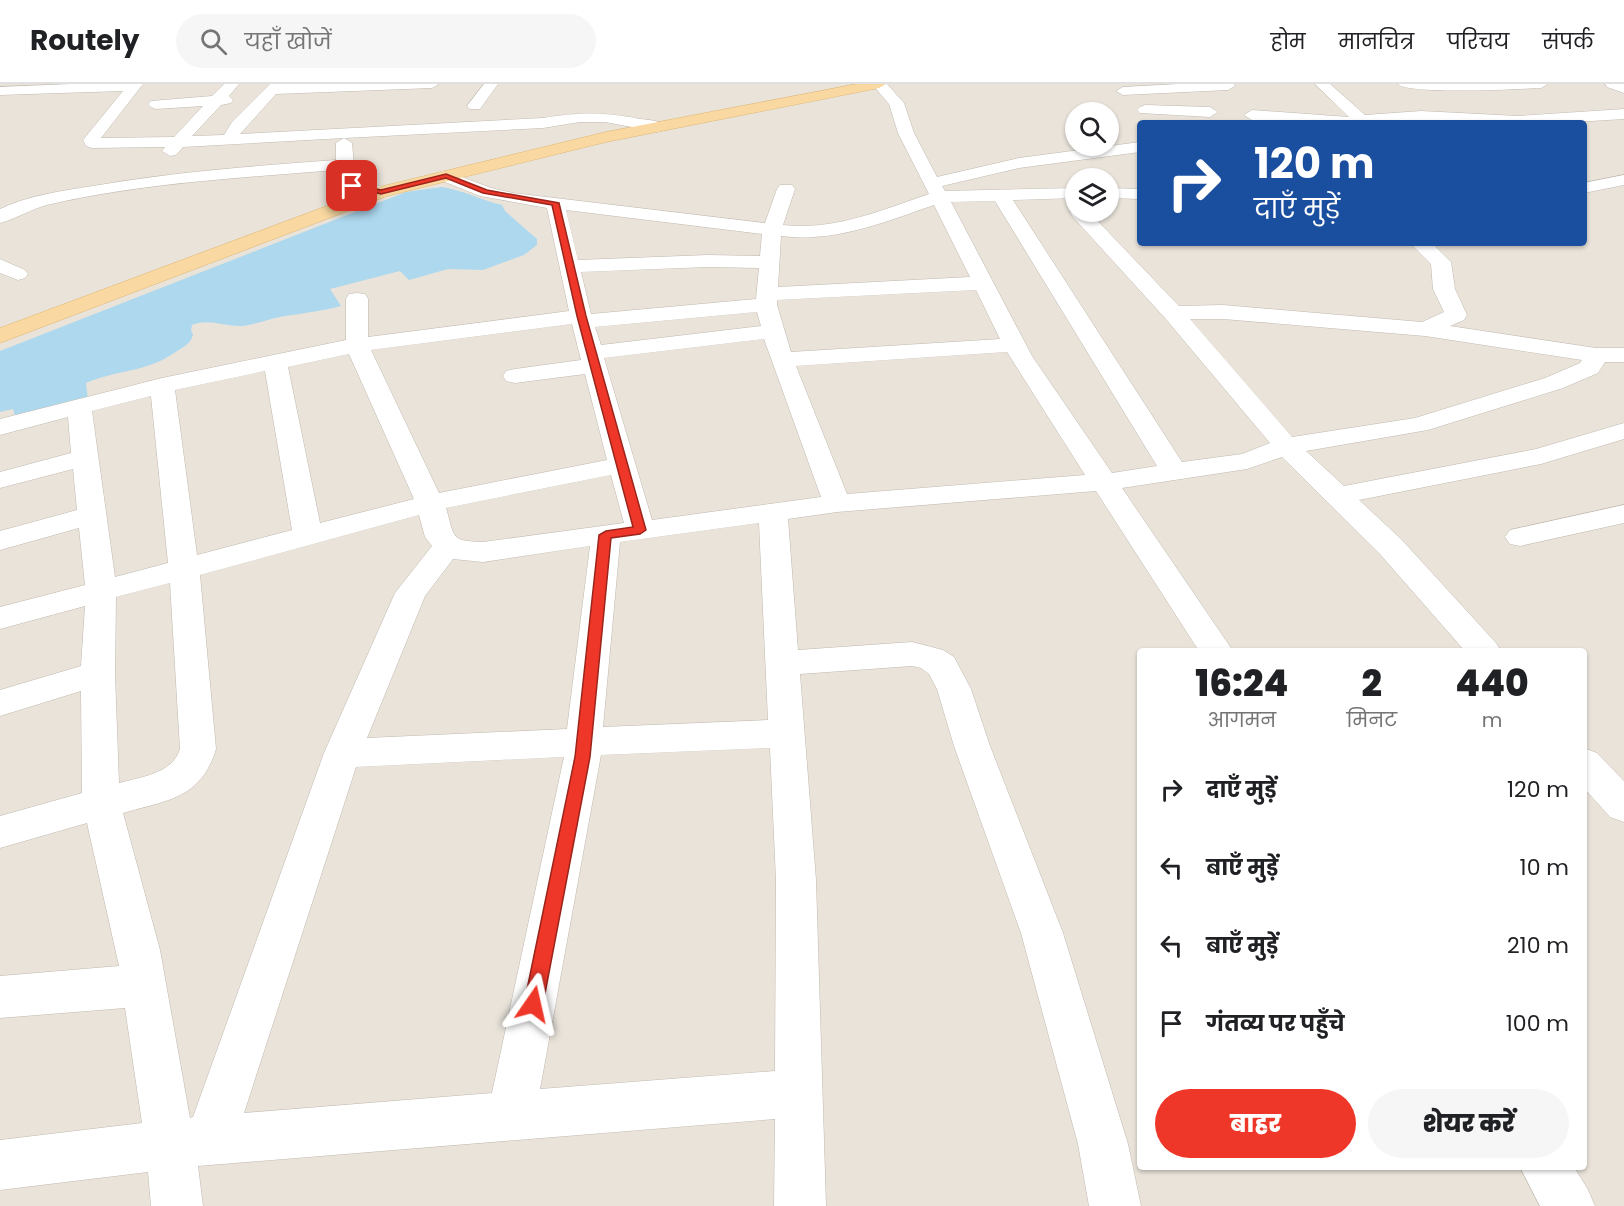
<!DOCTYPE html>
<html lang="hi">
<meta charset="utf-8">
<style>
body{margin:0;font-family:Poppins,"Noto Sans Devanagari",sans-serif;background:#f6f6f6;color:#202124;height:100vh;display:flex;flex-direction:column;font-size:22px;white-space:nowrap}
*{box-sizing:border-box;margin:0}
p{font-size:20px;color:#757577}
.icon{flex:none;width:33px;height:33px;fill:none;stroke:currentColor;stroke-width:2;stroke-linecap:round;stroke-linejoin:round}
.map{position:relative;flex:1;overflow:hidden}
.drawer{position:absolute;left:1137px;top:564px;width:450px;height:522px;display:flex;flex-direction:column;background:#fff;border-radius:6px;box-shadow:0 2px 4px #0004}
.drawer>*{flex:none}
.top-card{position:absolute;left:1137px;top:36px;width:450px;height:126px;border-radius:6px;box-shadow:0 2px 4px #0004;background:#1a4fa0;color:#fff;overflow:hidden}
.controls{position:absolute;left:1065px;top:18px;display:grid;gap:12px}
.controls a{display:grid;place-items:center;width:54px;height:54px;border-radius:50%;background:#fff;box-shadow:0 2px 4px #0004;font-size:30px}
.pin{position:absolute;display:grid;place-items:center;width:51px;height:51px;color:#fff;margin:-26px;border-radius:12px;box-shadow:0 3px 9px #0006}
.me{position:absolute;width:66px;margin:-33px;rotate:11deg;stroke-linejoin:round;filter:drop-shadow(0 0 4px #0008)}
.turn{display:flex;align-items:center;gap:21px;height:126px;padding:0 18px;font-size:27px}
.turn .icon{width:78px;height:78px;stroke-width:2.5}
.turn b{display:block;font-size:42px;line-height:51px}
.eta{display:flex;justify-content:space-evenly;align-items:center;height:102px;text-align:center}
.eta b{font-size:36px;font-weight:800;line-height:42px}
.cta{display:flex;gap:12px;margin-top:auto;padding:12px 18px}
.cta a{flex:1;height:69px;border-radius:36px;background:#ef3729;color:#fff;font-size:24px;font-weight:800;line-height:69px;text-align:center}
.cta a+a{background:#f6f6f6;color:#202124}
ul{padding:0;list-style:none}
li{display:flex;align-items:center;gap:18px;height:78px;padding:0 18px}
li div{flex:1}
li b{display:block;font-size:22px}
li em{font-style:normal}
header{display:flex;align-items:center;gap:36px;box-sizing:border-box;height:84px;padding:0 30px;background:#fff;border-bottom:2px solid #e0e0e0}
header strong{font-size:28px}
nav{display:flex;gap:33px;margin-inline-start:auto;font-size:21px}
.search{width:420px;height:54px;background:#f6f6f6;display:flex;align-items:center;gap:15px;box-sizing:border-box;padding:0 21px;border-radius:33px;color:#757577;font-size:22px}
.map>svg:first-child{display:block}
</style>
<header>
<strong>Routely</strong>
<div class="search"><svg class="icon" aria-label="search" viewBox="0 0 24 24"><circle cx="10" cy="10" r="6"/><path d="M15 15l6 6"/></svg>यहाँ खोजें</div>
<nav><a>होम</a><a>मानचित्र</a><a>परिचय</a><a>संपर्क</a></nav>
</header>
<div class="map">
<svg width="1624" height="1122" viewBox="0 0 1624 1122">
<rect width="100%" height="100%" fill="#f5f2ec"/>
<path fill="#e9e3da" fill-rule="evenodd" d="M0,0H1624V1122H0ZM1076,28H1108V62H1076ZM1140,39H1584V159H1140ZM1076,94H1108V128H1076ZM1140,567H1584V1083H1140Z"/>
<path fill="#add8ee" d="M442,103C463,106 481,116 502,121L505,127L537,155V161L524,171L483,186L448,185L409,196L400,187L330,205L341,222C323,227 304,229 285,232C271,234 258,240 243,242C225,243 209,234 192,241L191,246L193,251C190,261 183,263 174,269C147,288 116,286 86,299L88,316L16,335L13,325L0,328V267L406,108Z"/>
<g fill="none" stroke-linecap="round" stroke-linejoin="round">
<defs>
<g id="minor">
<path d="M71,0H143L101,54L174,53L203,22L156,25L151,23L148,20L151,17L212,12L224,0H239L229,12L233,16L231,19L221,21L192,52L224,51L232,38L270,0H439L432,4L276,10L240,50L543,34C581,28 602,28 640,35C649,36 660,36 666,43L658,48L605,38H580L543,44L344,54L352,59L355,93L365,99L387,104L390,108L387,112C369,116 339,106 336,86C240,94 141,99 47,121C31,125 16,135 0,139V125C29,111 62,107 93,102C173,88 254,82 336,76V59L344,54L183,63L176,71L170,72L162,67L165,63L92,64L86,62L83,56L123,7L0,11V3Z"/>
<polygon points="484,0 498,0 480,25 470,25 467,22"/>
<path d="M872,0H887L904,19L914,49L937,93L1019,74L1140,58V68L1019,84L942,102L945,107L1076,104V114L1013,116L1182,378L1242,370L1270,359L1165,234L1072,132L1070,128L1072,124L1076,123V128H1089L1179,222L1223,221L1422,238L1444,228L1433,205L1431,180L1410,159H1432L1451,178L1455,205L1467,231L1464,236L1450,242L1596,264H1624V278H1605L1598,289L1563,304L1428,346L1306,367L1344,402L1536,365L1624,339V355L1541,380L1359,416L1401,455L1496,559L1501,567H1465L1379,469L1282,373L1247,385L1122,404L1233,567H1199L1096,407L837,428L788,435L798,566L912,558L943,566L954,573L971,605L990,662L1063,849L1128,1060L1141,1122H1089L1078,1060L1021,849L954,662L937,605L929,590L921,584L912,582L800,590L816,796L826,1122H774L775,1035L198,1082L203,1122H151L148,1088L0,1106V1056L142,1039L125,924L0,934V892L119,882L87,739L0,764V732L82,709L81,607L0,632V606L81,582L85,522L0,545V523L85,501L79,444L0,466V447L77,426L73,385L0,404V388L71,369L68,333L0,351V335L162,294L346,256V215L349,210L357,209L365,210L368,215V253L569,227L547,124L480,112L440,96L437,92L440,88L446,87L491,104L513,109L765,139L777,105L780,101H792L795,105L783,141C834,147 882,126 929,110L898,49L889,20ZM995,117L1157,382L1112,389L1032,272L951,118ZM934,121L970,193L778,203L781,152C834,159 885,138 934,121ZM566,126L762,150L760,172L708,171L578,176ZM708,183L759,184L756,215L591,230L581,188ZM976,206L1000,255L791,268L777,221V216ZM757,228L761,242L601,261L595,243ZM1190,235H1223L1425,252L1582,276L1580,279L1545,294L1415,334L1292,353ZM572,240L581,276L515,285L506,287L503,292L506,297L515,299L585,290L607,376L439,409L371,266ZM764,255L821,413L652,436L604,274ZM1007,268L1085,391L847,410L796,282ZM349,270L414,415L320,439L288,283ZM265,287L292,446L197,471L175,306ZM151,312L168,479L115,493L92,327ZM611,391L624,439L483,458C450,457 455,454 446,424ZM419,431L425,453L432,462L395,509L324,669L193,1033L190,1034L160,866L123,729C167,716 201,715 216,665L200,491ZM759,439L768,636L603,643L620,458ZM590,462L567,645L367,654L425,512L453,475L483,478ZM170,499L180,665C172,690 141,693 119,699L115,590L116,513ZM770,664L776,796L775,987L540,1005L601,671ZM564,673L492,1009L244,1029L356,683Z"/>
<polygon points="1178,0 1234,0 1235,2 1228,6 1123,11 1116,7 1123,3"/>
<polygon points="1315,0 1330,0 1365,31 1421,27 1518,32 1624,25 1624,35 1558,39 1421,37 1292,39 1252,36 1244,31 1252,26 1349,33"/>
<path d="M1398,0H1548L1541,4C1519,5 1408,11 1398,0Z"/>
<polygon points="1605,0 1624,0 1624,9 1607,3"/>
<polygon points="1145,21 1210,23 1218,28 1210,33 1140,29 1137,26 1140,23"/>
<polygon points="1624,91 1624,101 1584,109 1584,99"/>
<polygon points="1108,104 1140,105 1140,115 1108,114"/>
<polygon points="0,175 25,186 28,190 25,194 18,196 0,189"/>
<polygon points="1624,421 1624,439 1520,462 1510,460 1505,453 1510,446"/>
<polygon points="1584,664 1597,669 1624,697 1624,738 1610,733 1584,704"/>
<polygon points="1520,1083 1574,1083 1587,1104 1595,1122 1540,1122"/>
</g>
<polygon id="major" points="857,0 886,0 879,4 606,58 387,112 0,259 0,244 375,104 606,48"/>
</defs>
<use href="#minor" stroke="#c1b9af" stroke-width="1"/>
<use href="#major" stroke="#dfb571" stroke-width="1"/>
<use href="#minor" fill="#fff" fill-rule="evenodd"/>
<use href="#major" fill="#f9d9a1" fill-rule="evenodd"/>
</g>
<polygon fill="#ef3729" stroke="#9b241b" stroke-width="1.5" points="446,90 487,106 559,119 586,232 646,446 640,450 611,454 590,673 543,920 540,926 533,929 527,926 524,920 575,673 599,451 606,447 633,443 577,232 552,121 483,109 446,94 381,110 349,102 352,100 381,106"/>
</svg>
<div class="controls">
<a><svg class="icon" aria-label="search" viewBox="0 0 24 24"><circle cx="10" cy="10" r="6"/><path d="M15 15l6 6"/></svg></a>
<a><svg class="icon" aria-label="layers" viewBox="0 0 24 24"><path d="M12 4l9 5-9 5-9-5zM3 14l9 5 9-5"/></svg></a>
</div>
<div class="pin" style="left:352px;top:102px;background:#d93025"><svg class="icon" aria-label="arrive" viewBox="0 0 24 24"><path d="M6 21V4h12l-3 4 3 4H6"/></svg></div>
<svg class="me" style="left:533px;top:920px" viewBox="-20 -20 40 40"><path d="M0-17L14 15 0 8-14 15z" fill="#ef3729" stroke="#fff" stroke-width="4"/></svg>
<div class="top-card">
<div class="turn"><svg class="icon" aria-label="right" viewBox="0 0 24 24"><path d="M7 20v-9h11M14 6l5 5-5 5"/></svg><div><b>120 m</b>दाएँ मुड़ें</div></div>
</div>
<section class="drawer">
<div class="eta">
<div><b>16:24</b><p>आगमन</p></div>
<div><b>2</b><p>मिनट</p></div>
<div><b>440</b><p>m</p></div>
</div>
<ul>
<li><svg class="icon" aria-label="right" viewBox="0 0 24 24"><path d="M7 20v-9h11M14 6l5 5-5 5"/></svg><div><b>दाएँ मुड़ें</b></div><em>120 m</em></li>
<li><svg class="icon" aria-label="left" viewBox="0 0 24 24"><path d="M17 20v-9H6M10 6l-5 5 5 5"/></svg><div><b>बाएँ मुड़ें</b></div><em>10 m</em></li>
<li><svg class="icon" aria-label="left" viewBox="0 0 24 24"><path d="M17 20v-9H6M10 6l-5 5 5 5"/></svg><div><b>बाएँ मुड़ें</b></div><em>210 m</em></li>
<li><svg class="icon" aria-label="arrive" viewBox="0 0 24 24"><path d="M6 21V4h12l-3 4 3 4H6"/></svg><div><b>गंतव्य पर पहुँचे</b></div><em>100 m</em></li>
</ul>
<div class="cta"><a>बाहर</a><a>शेयर करें</a></div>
</section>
</div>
